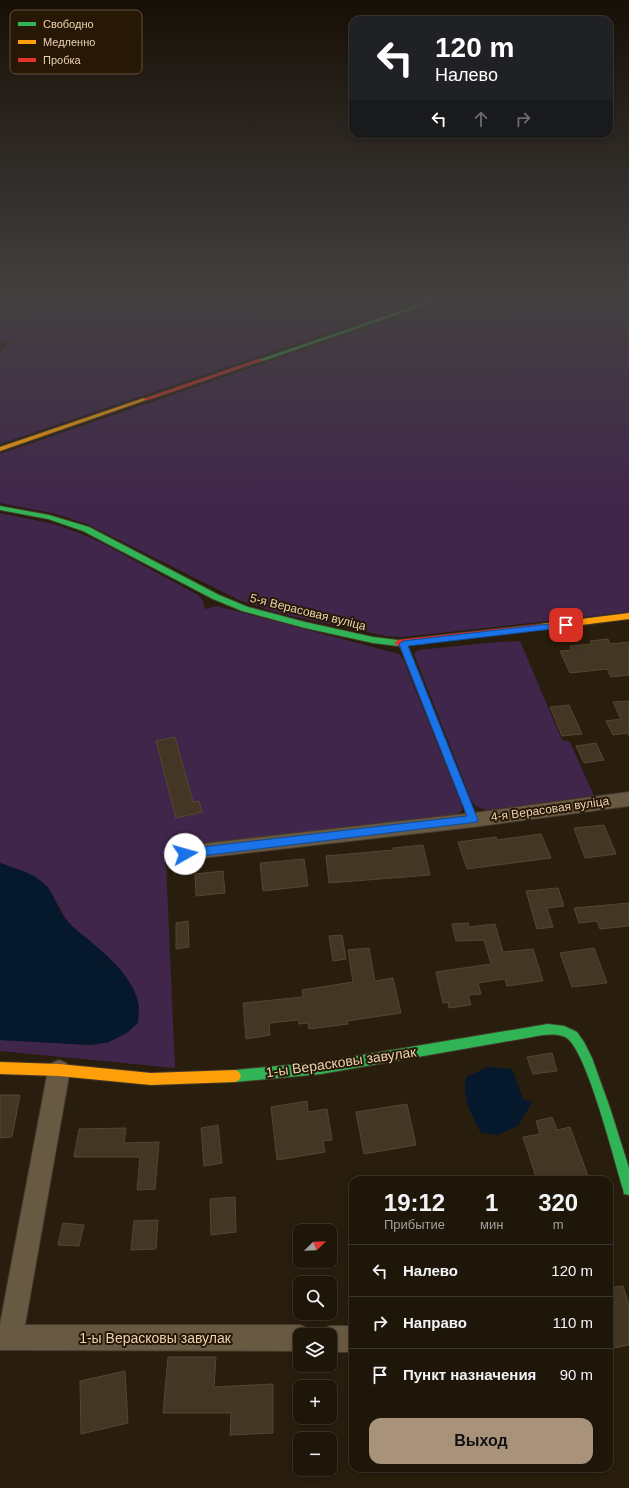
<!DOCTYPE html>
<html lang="ru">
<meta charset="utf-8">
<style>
body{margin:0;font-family:Helvetica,sans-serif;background:#271f13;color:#f1f3f6;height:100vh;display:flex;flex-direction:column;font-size:15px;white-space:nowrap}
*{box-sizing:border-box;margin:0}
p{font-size:13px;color:#a19f9c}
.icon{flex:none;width:22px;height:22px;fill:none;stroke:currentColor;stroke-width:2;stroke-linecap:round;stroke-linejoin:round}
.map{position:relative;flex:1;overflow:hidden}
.details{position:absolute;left:349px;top:1176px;width:264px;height:296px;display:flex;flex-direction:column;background:#1f160a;border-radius:12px;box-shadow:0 2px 6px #0003,0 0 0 1px #3c352b}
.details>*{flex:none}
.top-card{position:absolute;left:349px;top:16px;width:264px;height:122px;border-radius:12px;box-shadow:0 2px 6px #0003,0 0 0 1px #3c352b;background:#202124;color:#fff;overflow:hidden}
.needle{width:26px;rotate:67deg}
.fabs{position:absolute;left:293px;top:1224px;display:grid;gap:8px}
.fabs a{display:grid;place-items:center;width:44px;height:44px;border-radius:8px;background:#1f160a;box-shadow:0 2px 6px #0003,0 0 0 1px #3c352b;font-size:20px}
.pin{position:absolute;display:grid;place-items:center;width:34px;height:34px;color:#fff;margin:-17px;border-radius:8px;box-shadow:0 2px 6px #0006}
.me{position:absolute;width:44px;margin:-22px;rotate:83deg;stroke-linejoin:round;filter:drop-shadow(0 0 3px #0008)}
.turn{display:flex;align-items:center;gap:14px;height:84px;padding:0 20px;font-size:18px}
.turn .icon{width:52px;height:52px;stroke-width:2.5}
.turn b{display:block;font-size:28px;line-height:34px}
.lanes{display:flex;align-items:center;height:38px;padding:0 20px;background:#0003;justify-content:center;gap:20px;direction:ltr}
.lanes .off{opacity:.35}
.eta{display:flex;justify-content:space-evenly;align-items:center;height:68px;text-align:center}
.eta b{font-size:24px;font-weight:600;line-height:28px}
.cta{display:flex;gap:8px;margin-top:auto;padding:8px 20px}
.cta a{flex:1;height:46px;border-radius:12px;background:#a8937a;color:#111;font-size:16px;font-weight:600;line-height:46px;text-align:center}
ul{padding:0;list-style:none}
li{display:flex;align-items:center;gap:12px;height:52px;padding:0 20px;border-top:1px solid #3c352b}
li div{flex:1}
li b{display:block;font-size:15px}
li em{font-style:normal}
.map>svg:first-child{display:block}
</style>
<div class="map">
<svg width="629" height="1488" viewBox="0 0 629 1488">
<rect width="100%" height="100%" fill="#291d0d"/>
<g fill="#41264c">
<polygon points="0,295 441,295 0,444 0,354 7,344 17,339 0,342"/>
<polygon points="462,295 629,295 629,612 403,637 386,636 281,614 239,600 87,524 56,514 0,503 0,454"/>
<polygon points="0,513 54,524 79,533 104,544 198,595 203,601 205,609 217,606 399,654 403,659 462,806 462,811 455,816 176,847 166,863 175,1068 0,1051 0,1040 91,1045 109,1042 122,972 107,956 72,927 64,916 59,906 36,877 0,863"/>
<polygon points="520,641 562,740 570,742 594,796 488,810 477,807 472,802 414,654 418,650 497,642"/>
</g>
<g fill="#06182b">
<path d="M0,863C12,867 26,871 37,878C56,891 53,901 64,917C71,926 80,933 89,940C109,957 136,980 139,1007C139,1012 138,1018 138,1023L127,1033L109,1042L91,1045L0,1040Z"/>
<path d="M488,1067L512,1069L523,1099L532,1102L518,1126L497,1135L481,1133C472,1115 461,1097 466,1077Z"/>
</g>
<g fill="#443625" stroke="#554630">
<polygon points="608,639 610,644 629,642 629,675 611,677 607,669 570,673 560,651 572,650 570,646 592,644 590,641"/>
<polygon points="629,701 629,736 628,733 613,735 606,721 621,719 613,702"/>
<polygon points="569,705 582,734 562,736 550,707"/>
<polygon points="175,737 193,802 199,801 202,812 176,818 156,741"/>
<polygon points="596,743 604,760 584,763 576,746"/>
<polygon points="604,825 616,854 585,858 574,828"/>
<polygon points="541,834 551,858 467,869 458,842 496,837 497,840"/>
<polygon points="423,845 430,875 329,883 326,856 394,850 393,848"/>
<polygon points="304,859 308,886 263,891 260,863"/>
<polygon points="223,871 225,893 196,896 195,874"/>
<polygon points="558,888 564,906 547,908 553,927 537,929 526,891"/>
<polygon points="629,903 629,926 600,929 597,921 579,923 574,908"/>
<polygon points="188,921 189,947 176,949 176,923"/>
<polygon points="468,923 469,927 495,924 503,952 533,949 543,981 507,986 505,979 478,983 481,994 468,995 471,1005 449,1008 448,1002 443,1003 436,972 491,964 484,940 456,941 452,924"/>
<polygon points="342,935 346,959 333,961 329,936"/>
<polygon points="369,948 375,981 393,978 401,1013 347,1021 348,1024 309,1029 308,1023 299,1024 298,1020 269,1023 270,1035 246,1039 243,1003 303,997 302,990 353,982 348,950"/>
<polygon points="594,948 607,983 572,987 560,953"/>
<polygon points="552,1053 557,1071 533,1074 527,1057"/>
<polygon points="0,1095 20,1095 12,1137 0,1138"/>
<polygon points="307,1101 308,1112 327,1109 332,1140 323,1141 325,1152 277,1160 271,1107"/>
<polygon points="407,1104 416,1145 364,1154 356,1112"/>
<polygon points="552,1117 557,1130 570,1127 588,1176 570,1180 537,1180 523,1137 540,1134 536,1121"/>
<polygon points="218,1125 222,1163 204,1166 201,1128"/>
<polygon points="126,1128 124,1143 159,1142 155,1189 137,1190 140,1157 74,1157 79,1129"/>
<polygon points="235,1197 236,1232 211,1235 210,1199"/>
<polygon points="158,1220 156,1249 131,1250 134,1221"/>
<polygon points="63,1223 84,1225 79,1246 58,1245"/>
<polygon points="623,1286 629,1305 629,1345 609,1349 609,1288"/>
<polygon points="168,1357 216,1357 214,1387 273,1384 273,1433 230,1435 231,1413 163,1413"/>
<polygon points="125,1371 128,1423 81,1434 80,1381"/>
</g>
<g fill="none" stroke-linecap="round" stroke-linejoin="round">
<defs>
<g id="lane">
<polygon points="28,295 34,295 0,304 0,302"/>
<polygon points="400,642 403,642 407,644 477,820 476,822 473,823 470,822 469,820 399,644"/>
</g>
<g id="street">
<polygon points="629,792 629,806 473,827 185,860 179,858 176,853 179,848 185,846 473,813"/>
<polygon points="59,1060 66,1063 70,1070 25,1325 300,1325 309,1329 311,1335 300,1335 300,1351 0,1350 0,1324 48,1070 52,1063"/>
<polygon points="330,1326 353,1326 353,1352 330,1352 330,1335 319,1335 321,1330"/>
</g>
<g id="fast">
<polygon points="447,295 454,295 263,361 258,360"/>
<polygon points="0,506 49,515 89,527 219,595 248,607 305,622 373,637 398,640 402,643 398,646 373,643 305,628 242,611 213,599 83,531 48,519 0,510"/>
<path d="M548,1024L564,1026L577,1032L584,1042L592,1058L610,1108L629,1168V1195L624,1194L623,1189C614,1160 588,1056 568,1039C559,1032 543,1035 532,1037L321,1074L235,1082L231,1080L229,1076L231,1072L235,1070L321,1062Z"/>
</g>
<g id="slow">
<polygon points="144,398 149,399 0,451 0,447"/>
<polygon points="629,613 629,619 541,630 537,627 541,624"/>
<polygon points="0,1062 59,1064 151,1073 235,1070 239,1072 241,1076 239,1080 235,1082 151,1085 59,1076 0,1074"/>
</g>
<g id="jam">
<polygon points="259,359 264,360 148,400 143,399"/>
<polygon points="541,624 545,627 544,629 398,646 394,643 398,640"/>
</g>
</defs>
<use href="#lane" stroke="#453a2c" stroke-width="2"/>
<use href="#street" stroke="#453a2c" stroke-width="2"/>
<use href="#fast" stroke="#453a2c" stroke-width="2"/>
<use href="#slow" stroke="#453a2c" stroke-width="2"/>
<use href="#jam" stroke="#453a2c" stroke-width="2"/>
<use href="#lane" fill="#685943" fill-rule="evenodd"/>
<use href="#street" fill="#685943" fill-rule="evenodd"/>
<use href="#fast" fill="#30b455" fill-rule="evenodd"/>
<use href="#slow" fill="#ff9f0a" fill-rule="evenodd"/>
<use href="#jam" fill="#e5322d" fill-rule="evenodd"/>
<polyline stroke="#655948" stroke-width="2" stroke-dasharray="4 2" stroke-linecap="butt" points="0,318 82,295"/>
</g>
<linearGradient id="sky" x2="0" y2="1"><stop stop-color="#171007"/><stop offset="0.59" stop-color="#434040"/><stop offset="1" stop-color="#434040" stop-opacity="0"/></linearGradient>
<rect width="629" height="503" fill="url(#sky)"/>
<polygon fill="#1a73e8" stroke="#114b97" points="566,622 571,625 569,627 408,646 478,820 477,822 185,858 182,856 180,854 182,851 185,849 467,816 399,644 403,641"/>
<g text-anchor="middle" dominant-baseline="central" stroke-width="4" stroke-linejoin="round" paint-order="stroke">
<g font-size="12" fill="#ecd2b4" stroke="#271805">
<text transform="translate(308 612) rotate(14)">5-я Верасовая вуліца</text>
<text transform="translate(550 809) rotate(-8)">4-я Верасовая вуліца</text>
</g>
<g font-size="14" fill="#ecd2b4" stroke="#271805">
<text transform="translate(341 1062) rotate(-8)">1-ы Верасковы завулак</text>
<text x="155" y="1338">1-ы Верасковы завулак</text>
</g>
</g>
<rect x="10" y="10" width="132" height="64" rx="6" fill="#271805" stroke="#62503a" stroke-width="1"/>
<rect x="18" y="22" width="18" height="4" fill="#30b455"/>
<rect x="18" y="40" width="18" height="4" fill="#ff9f0a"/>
<rect x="18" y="58" width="18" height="4" fill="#e5322d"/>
<g font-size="11" fill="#ecd2b4">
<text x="43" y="28">Свободно</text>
<text x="43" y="46">Медленно</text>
<text x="43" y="64">Пробка</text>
</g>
</svg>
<div class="fabs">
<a><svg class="needle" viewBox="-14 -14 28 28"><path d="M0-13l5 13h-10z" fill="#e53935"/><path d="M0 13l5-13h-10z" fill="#a19f9c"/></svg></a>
<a><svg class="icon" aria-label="search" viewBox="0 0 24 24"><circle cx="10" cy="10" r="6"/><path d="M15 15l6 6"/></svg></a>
<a><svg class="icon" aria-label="layers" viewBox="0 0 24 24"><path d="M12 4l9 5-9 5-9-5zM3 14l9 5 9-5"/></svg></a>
<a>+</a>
<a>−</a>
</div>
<div class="pin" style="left:566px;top:625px;background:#d93025"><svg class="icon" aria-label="arrive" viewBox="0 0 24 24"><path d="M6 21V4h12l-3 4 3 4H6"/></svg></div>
<svg class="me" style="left:185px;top:854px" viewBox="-20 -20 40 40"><circle r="19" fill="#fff"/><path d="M0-13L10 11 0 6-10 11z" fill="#1a73e8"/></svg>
<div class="top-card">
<div class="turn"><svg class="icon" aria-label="left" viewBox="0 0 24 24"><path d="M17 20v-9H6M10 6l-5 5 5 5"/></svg><div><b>120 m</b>Налево</div></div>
<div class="lanes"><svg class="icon" aria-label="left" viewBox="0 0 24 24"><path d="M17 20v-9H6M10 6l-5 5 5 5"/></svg><svg class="icon off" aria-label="ahead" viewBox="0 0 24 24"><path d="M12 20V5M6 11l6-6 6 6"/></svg><svg class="icon off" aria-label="right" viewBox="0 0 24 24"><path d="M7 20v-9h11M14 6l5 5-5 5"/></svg></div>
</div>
<section class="details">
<div class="eta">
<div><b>19:12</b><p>Прибытие</p></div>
<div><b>1</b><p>мин</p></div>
<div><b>320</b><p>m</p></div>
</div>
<ul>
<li><svg class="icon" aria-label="left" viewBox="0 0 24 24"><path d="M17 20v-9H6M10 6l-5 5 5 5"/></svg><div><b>Налево</b></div><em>120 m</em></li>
<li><svg class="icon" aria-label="right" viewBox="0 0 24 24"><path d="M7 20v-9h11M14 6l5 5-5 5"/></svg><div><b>Направо</b></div><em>110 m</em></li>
<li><svg class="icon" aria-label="arrive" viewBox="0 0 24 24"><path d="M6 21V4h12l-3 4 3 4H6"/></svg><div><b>Пункт назначения</b></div><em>90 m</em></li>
</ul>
<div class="cta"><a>Выход</a></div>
</section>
</div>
